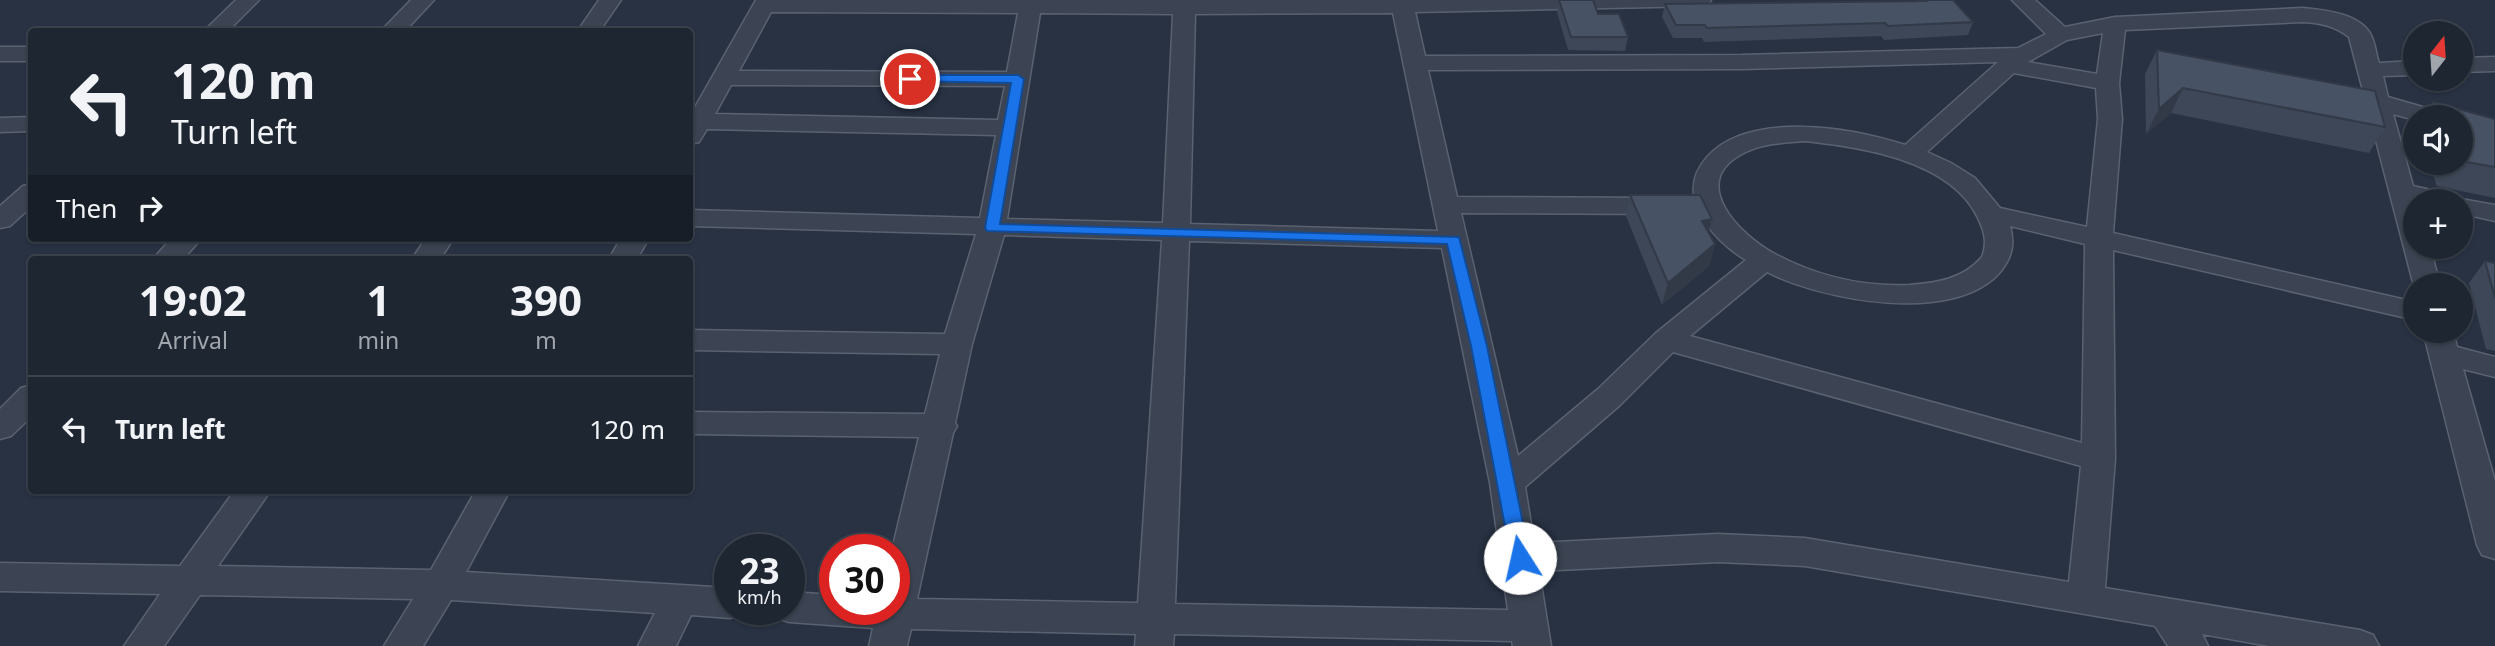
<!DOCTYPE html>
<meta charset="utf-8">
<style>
body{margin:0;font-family:"Noto Sans",sans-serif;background:#2b323e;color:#f1f3f6;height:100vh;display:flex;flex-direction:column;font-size:26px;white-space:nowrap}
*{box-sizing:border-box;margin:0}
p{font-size:23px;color:#a1a5ac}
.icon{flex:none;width:38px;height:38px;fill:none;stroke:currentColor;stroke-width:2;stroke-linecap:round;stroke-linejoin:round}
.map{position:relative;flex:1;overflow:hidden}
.drawer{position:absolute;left:28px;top:256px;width:665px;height:238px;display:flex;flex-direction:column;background:#1e2632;border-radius:7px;box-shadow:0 2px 5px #0004,0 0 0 2px #3c434d}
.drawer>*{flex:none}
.banner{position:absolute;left:28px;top:28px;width:665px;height:214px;border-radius:7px;box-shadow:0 2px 5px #0004,0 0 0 2px #3c434d;background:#1e2632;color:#f1f3f6;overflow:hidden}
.needle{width:46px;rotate:17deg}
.fabs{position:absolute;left:2403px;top:21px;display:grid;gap:14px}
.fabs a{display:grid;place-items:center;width:70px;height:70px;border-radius:50%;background:#1e2632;box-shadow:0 2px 5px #0004,0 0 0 2px #3c434d;font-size:35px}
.speed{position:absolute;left:714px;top:534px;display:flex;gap:14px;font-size:35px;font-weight:700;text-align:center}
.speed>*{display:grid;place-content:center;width:91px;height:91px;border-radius:50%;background:#1e2632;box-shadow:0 2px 5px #0004,0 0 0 2px #3c434d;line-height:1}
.speed small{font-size:18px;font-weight:400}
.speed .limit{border:10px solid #d22;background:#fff;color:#111}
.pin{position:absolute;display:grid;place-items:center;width:60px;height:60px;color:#fff;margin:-30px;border:4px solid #fff;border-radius:50%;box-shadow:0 2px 7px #0007}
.me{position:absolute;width:77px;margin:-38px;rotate:350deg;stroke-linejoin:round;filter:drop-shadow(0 0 5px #0008)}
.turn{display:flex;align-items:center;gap:24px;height:147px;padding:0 28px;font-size:32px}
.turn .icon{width:91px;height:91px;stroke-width:2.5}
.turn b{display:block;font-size:49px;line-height:60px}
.then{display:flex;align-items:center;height:66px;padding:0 28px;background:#0003;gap:14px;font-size:26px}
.eta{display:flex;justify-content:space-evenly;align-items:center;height:119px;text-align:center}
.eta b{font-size:42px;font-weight:700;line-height:49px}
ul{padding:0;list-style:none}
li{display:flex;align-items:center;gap:21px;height:105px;padding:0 28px;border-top:2px solid #3c434d}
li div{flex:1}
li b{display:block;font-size:26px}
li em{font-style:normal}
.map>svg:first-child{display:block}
</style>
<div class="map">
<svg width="2495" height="646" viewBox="0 0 2495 646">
<rect width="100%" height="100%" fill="#283243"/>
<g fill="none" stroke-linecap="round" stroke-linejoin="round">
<defs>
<g id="minor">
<polygon points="236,0 259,0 227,32 203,32"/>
<polygon points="411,0 434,0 404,32 380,32"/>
<polygon points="599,0 621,0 599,32 577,32"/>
<path d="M756,0H1711L1708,5L1700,6L1415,12L1425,56L1742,55L2018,48L2046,34L2012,0H2035L2065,27L2115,17L2303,8C2323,10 2360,13 2371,35C2375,43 2376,54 2379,63L2415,61V75L2383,76L2388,97L2440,112L2443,117H2415V120L2393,114L2413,186L2453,195L2455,198L2495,205V221L2460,213V201H2415V247H2430L2440,285H2415V290L2349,37C2335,26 2321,23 2303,22L2125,30L2119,83L2122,119L2113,233L2415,302V320L2113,250L2115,459L2105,588L2360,630L2373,635L2379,646H2269L2202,634L2208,646H2168L2155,626L1805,566L1718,562L1539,571L1551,646H1513L1512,641L1174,634L1173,646H1135L1136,634L911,629L907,646H869L873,628L789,622L776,618L771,609H789V592L835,595V609H894L892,550L919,437L690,434V412L925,414L940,354L690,350V330L945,334L976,234L690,226V210L980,218L996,135L707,129L699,142L690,144V116ZM771,12L1018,13L1007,72L739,71ZM1040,13L1173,14L1163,223L1007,219ZM1393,13L1438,231L1190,224L1195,14ZM2103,33L2097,74L2028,62L2067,40ZM1998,62L1905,145C1853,128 1751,110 1708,156C1698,167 1692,179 1694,194C1697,221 1724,247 1746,260L1656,333L1598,389L1518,456L1461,213L1666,214L1675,212L1679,206L1675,200L1666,198L1457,197L1428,70L1742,69ZM2014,73L2096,88L2098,119L2087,227L2000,208L1975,178L1951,163L1927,152ZM731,85L1005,86L998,120L715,114ZM1805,141C1861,147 1949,160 1977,216C1984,230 1988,242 1982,257C1963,279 1937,283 1909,285C1863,287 1816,276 1775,254C1741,236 1687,183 1742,154C1761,143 1784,143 1805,141ZM2010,226L2085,244L2082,443L1690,336L1767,272C1822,300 1955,326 2001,271C2012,257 2015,244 2010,226ZM1004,235L1162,240L1138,603L917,599L953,433L957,426L955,423L972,344ZM1189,241L1442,248L1490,483L1508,610L1175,604ZM1673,352L2081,466L2069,582L1805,538L1718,534L1534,543L1525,487L1620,405Z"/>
<rect x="0" y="47" width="32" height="14"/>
<polygon points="2495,57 2495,71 2460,72 2460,58"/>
<polygon points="32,117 32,131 0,132 0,118"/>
<polygon points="32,184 32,206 10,226 0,228 0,206 23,186"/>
<polygon points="172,238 202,238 183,259 153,259"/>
<polygon points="426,238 454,238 440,259 412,259"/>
<polygon points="621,238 649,238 637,259 609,259"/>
<polygon points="2423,331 2453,331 2457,347 2495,357 2495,377 2463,369 2495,481 2495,559 2482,555 2477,545"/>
<polygon points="32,385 32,416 11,436 0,439 0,409 21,388"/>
<polygon points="235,490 271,490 218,566 431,570 476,490 510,490 466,572 730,588 730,609 745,609 743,613 730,618 691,615 676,646 638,646 655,613 451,600 423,646 384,646 413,599 200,595 164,646 124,646 160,594 0,591 0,563 180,566"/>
</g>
</defs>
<use href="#minor" stroke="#5a6270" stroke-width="3"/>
<use href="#minor" fill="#3c4453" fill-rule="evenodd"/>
</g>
<g fill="#3d4757">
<polygon points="1559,0 1593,0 1598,14 1628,37 1625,51 1568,50 1557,12"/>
<polygon points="1918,0 1953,0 1973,22 1968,35 1884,40 1881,36 1704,42 1702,38 1673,38 1662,17 1665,4 1917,1"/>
<polygon points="2157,50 2385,127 2369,153 2171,113 2146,134 2145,74"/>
<polygon points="2433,102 2495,119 2495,198 2437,186 2429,163 2460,163 2460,117 2423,117"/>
<polygon points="1630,195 1712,219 1709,232 1715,244 1709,266 1662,305 1626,216"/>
<polygon points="2485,261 2495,263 2495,351 2486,349 2469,283"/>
</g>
<g fill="#323947">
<polygon points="2183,88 2171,113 2146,134 2159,109"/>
<polygon points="1712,219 1706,241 1702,221"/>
<polygon points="1715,244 1709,266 1662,305 1668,283"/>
</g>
<g fill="#475265" stroke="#323947" stroke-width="2">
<polygon points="1559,0 1593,0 1598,14 1619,14 1628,37 1571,37"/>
<polygon points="1925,0 1953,0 1973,22 1888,26 1885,23 1707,28 1705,25 1676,25 1665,4 1926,1"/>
<polygon points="2157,50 2375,91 2385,127 2183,88 2159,109"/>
<polygon points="2433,102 2495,119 2495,167 2460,161 2460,117 2439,117"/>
<polygon points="1630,195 1700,195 1712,219 1702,221 1715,244 1668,283"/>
<polygon points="2485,261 2495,263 2495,298"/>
</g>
<polygon fill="#1a73e8" stroke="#114b97" stroke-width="2" points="910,75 1018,75 1024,79 1000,224 1459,237 1487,346 1530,558 1527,564 1520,566 1514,564 1511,558 1471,346 1447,244 987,231 985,228 1011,83 906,81 906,76"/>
</svg>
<div class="fabs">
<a><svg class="needle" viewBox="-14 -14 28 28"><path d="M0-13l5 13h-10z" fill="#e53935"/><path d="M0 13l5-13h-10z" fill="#a1a5ac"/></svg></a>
<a><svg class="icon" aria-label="sound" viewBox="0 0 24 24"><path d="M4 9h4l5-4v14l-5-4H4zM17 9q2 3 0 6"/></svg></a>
<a>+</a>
<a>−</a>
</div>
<div class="speed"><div>23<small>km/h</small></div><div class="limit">30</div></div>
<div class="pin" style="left:910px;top:79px;background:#d93025"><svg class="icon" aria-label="arrive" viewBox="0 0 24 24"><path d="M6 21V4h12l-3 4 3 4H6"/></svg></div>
<svg class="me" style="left:1520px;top:558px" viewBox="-20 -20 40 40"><circle r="19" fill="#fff"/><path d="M0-13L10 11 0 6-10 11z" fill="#1a73e8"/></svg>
<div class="banner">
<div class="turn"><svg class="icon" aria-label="left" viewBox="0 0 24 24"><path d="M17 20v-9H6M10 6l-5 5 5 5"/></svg><div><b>120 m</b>Turn left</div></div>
<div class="then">Then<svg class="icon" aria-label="right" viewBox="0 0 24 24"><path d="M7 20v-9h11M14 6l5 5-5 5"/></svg></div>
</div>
<section class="drawer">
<div class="eta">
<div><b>19:02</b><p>Arrival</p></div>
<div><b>1</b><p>min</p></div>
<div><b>390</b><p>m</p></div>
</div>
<ul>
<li><svg class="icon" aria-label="left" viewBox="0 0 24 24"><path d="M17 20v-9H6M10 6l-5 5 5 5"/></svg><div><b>Turn left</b></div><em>120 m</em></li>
</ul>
</section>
</div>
